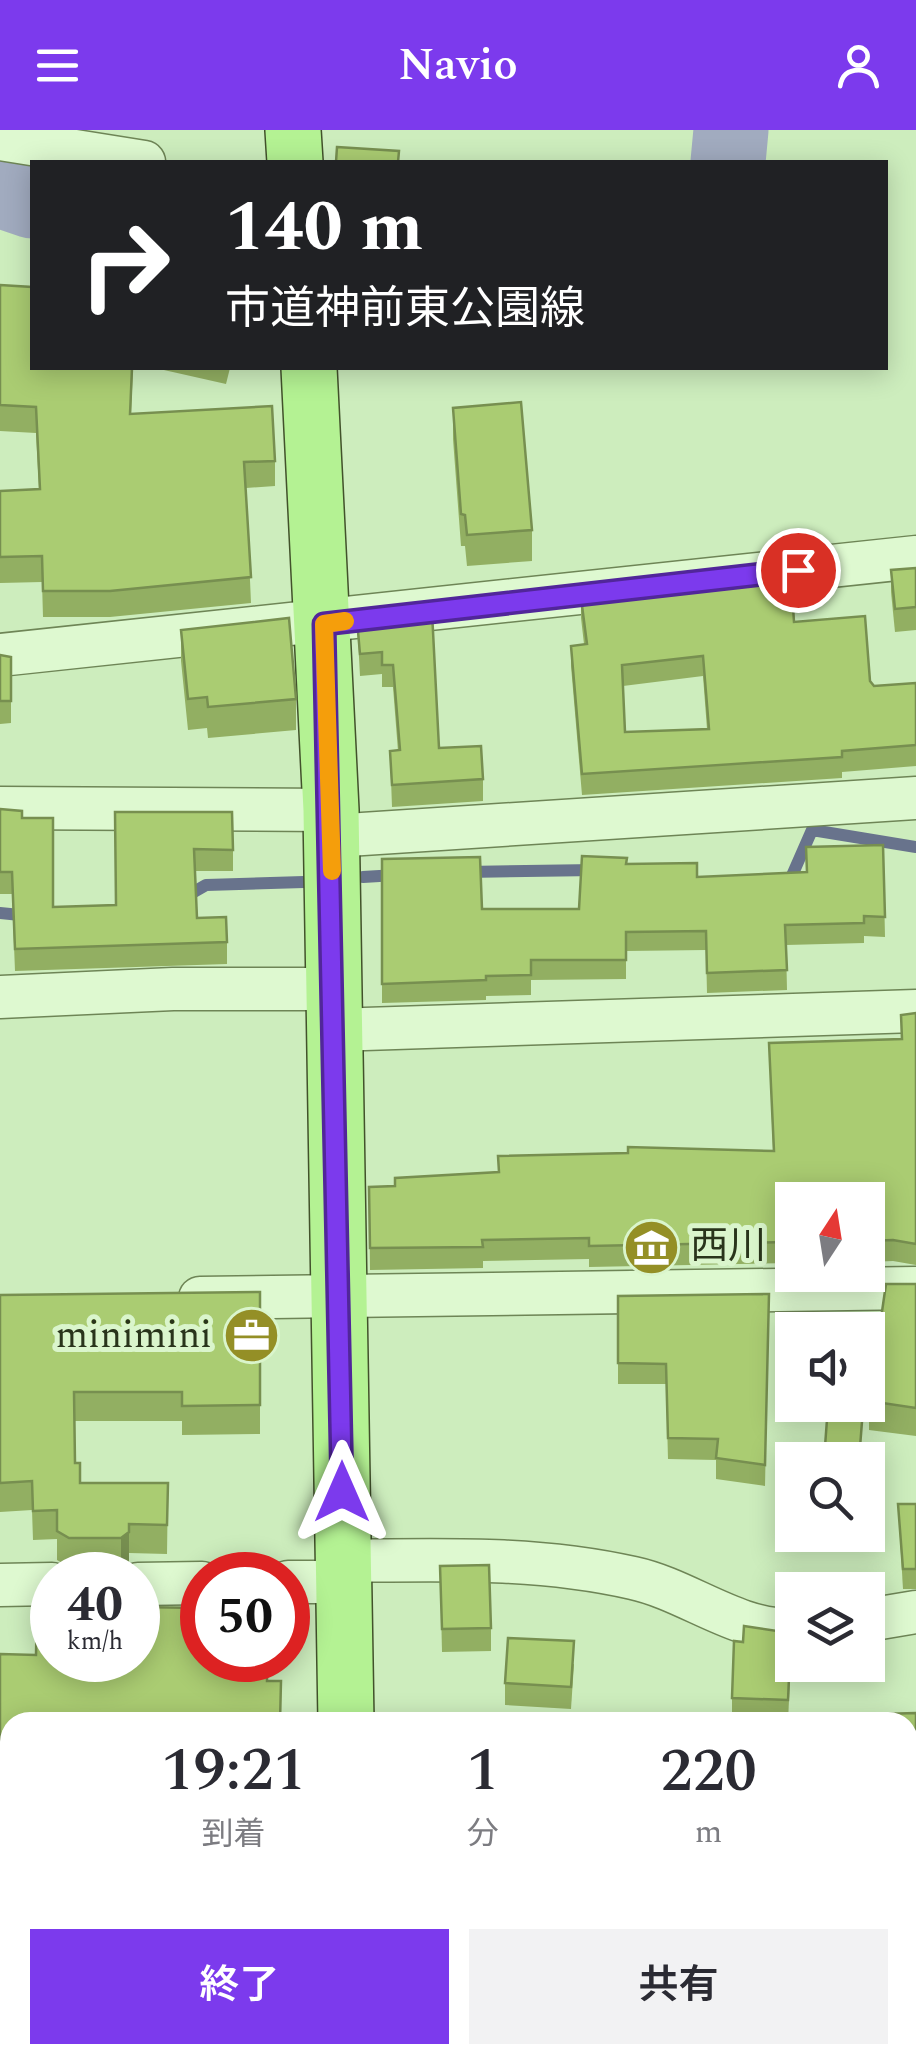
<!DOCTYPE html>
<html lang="ja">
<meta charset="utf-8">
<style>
body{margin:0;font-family:Spectral,"Noto Sans JP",serif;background:#f2f2f3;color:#2b2b33;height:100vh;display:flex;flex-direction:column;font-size:38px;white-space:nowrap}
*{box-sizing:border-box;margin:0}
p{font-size:32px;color:#7c7c81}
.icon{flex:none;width:55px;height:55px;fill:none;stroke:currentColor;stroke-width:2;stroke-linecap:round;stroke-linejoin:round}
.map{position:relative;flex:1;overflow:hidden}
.panel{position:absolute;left:0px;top:1582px;width:918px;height:352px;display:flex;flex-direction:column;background:#fff;border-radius:30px 30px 0 0;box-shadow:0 5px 25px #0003}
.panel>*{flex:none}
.top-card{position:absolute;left:30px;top:30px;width:858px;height:210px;border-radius:0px;box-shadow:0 5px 25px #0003;background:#202124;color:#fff;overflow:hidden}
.needle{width:65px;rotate:12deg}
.fabs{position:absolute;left:775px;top:1052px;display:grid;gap:20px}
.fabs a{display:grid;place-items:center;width:110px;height:110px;border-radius:0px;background:#fff;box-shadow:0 5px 25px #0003;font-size:50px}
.speed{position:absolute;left:30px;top:1422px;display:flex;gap:20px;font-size:50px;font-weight:700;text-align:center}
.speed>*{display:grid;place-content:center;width:130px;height:130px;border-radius:50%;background:#fff;box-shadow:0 5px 25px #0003;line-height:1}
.speed small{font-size:25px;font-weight:400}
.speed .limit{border:15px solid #d22;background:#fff;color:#111}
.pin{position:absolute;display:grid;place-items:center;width:85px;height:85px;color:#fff;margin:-42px;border:5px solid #fff;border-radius:50%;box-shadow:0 2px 10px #0007}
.me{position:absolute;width:110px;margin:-55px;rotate:0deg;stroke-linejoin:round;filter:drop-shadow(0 0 8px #0008)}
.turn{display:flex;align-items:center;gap:35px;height:210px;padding:0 30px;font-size:45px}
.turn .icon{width:130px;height:130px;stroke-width:2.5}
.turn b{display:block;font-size:70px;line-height:85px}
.eta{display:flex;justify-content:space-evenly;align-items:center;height:170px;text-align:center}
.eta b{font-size:60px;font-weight:600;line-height:70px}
.button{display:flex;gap:20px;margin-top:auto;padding:20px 30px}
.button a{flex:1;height:115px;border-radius:0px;background:#7c3aed;color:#fff;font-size:40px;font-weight:600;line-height:115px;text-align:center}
.button a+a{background:#f2f2f3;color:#2b2b33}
header{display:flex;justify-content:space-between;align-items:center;height:130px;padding:0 30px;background:#7c3aed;color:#fff;font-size:45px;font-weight:600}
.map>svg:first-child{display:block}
</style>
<header><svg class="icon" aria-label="menu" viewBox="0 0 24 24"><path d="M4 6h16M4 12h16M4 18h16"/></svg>Navio<svg class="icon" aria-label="person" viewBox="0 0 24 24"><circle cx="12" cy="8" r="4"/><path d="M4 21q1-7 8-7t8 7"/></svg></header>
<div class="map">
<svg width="916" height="1934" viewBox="0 0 916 1934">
<rect width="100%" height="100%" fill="#cdedbd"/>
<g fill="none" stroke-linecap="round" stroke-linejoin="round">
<g stroke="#68738c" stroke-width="12">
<polyline points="466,742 596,740"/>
<polyline points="363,747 396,745"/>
<polyline points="787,757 812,700 916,717"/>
<polyline points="185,767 206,755 304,752"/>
<polyline points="0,783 30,786"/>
</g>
<g stroke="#a1abbf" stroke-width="75">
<polyline points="728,32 731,0"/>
<polyline points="0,60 32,71"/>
</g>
<defs>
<g id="minor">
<polyline points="0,9 144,32"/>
<polyline points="0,525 916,427"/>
<polyline points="0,678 331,680"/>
<polyline points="332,706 916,668"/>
<polyline points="0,867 173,859 334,859"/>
<polyline points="334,900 916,881"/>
<polyline points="200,1168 916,1158"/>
<path d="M342,1431C441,1430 536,1426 633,1448C688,1460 735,1501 792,1500"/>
<polyline points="288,1452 342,1452"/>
<polyline points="138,1454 202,1453"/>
<polyline points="0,1455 52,1454"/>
<polyline points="868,1490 916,1482"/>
<polyline points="908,1831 916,1830"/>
</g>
<g id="major">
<polyline points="293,0 295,32"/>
<polyline points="309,238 331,680 346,1592"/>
<polyline points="352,1934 352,1925"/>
</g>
</defs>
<use href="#minor" stroke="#6e8556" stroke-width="45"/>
<use href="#major" stroke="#42522b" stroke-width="58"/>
<use href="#minor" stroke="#def9d0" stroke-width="42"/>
<use href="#major" stroke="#b4f293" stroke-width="55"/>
</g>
<g fill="#92af62" fill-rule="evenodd">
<polygon points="0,155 133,238 131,284 275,331 275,356 246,358 251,473 110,487 43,487 42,452 0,453 0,361 39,359 36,303 0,301"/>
<polygon points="155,238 230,238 226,254"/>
<polygon points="453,278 532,400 532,431 467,436 465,416 461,416 453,309"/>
<polygon points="916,438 916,500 895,502 891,462 891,440"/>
<path d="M581,468L794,492L870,551L874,556L916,553V636L842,642V648L582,665L571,536V516L584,514L581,488ZM703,546L707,599L625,602L623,556Z"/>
<polygon points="432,482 439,618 483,649 483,671 392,677 390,621 398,621 393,557 382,557 382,544 360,546 357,490"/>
<polygon points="181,500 296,569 296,600 208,608 207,598 188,600 181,531"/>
<polygon points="0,525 11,527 11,593 0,594"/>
<polygon points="0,679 22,688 53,777 116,775 115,682 233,720 233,741 195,741 197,788 227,812 227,834 15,841 12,764 0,764"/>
<polygon points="883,715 885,807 864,806 864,813 786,815 787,860 707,863 706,820 626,821 626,849 531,850 531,865 486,866 486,870 382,873 382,729 482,779 579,779 626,734 697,747 806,742"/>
<polygon points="916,883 916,1135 893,1131 868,1132 868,1070 792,1070 792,1133 589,1137 589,1129 483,1131 483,1138 370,1140 369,1057 395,1056 498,1042 773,1021 769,913 901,909 901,885"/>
<polygon points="916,1154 916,1306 869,1300 869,1271"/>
<polygon points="260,1162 260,1304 182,1305 182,1291 74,1291 75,1333 80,1353 168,1353 167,1424 129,1423 129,1431 121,1437 69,1437 57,1430 57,1409 33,1410 32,1380 0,1382 0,1165"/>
<polygon points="769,1164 765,1356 716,1349 716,1330 668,1329 666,1254 618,1254 618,1166"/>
<polygon points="898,1374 916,1374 916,1459 903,1459"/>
<polygon points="440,1436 491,1498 491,1521 442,1522"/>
<polygon points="0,1524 52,1530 10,1592 10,1681 0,1682"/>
<polygon points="791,1525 788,1592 732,1590 732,1568"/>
<polygon points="574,1534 571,1579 505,1575 505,1553"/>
<polygon points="916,1583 916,1806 908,1807"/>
<polygon points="10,1925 151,1925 151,1934 0,1934"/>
<polygon points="207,1925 318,1925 318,1934 208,1934"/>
<polygon points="651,1925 817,1934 652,1934"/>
</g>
<g fill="#778f50">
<polygon points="129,1402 129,1431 121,1437 121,1408"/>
<polygon points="914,1785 914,1805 908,1807 908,1786"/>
</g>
<g fill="#aacc72" stroke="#778f50" stroke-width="2.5" fill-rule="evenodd">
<polygon points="337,17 399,21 398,32 336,32"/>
<polygon points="0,155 32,157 32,238 132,238 130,284 272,276 275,331 244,332 251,447 110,461 43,461 42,426 0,427 0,361 40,359 36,277 0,275"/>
<polygon points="521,272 532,400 467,405 465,385 461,384 453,278"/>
<polygon points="916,438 916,477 895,479 891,440"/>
<path d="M791,445L794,492L865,486L870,551L874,556L916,553V615L842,621V627L582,644L571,516L587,514L581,468ZM703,526L709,599L625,602L622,535Z"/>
<polygon points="432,482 439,618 481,616 483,649 392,655 390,621 400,620 393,535 382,535 382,522 360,524 357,490"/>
<polygon points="289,488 296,569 208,577 207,567 188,569 181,500"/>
<polygon points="0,525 11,527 11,571 0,571"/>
<polygon points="0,679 22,681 22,688 53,688 53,777 116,775 115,682 232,682 233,720 194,719 197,788 226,787 227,812 15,819 12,742 0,742"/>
<polygon points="883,715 885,787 864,786 864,793 785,795 787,840 707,843 706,801 626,802 626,830 531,830 531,845 486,846 486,850 382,854 382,729 480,727 482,779 579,779 582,726 627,728 626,734 697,733 697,747 807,742 806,717"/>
<polygon points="916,883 916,1114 893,1110 868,1111 868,1070 792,1070 792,1112 589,1116 589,1108 482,1110 483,1117 370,1118 369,1057 395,1056 395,1048 499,1042 498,1026 628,1023 628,1017 774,1021 769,913 902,909 901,885"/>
<polygon points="886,1154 916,1154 916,1278 869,1271"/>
<polygon points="260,1162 260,1275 182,1276 182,1262 74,1262 75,1333 80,1333 80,1353 168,1353 167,1395 129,1394 129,1402 121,1408 69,1408 57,1401 57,1380 33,1381 32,1351 0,1353 0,1165"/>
<polygon points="769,1164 765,1335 716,1328 718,1309 668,1308 666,1234 618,1233 618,1166"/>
<polygon points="828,1276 863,1279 859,1330 824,1330"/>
<polygon points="898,1374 916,1374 916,1439 903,1439"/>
<polygon points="489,1435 491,1498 442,1499 440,1436"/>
<polygon points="37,1474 52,1474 52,1530 138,1530 138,1477 202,1478 202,1530 267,1530 267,1551 281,1551 280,1592 10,1592 10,1652 0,1653 0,1524 36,1525"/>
<polygon points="744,1496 791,1503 788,1570 732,1568 734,1511 743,1512"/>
<polygon points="508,1508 574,1511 571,1557 505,1553"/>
<polygon points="916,1583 916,1786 908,1786 908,1592 846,1592 846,1585"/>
<polygon points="0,1698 10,1700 10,1925 102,1925 102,1934 0,1934"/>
<polygon points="916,1832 916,1934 882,1934 882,1925 908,1925 908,1833"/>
<rect x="266" y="1925" width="52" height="9"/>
<rect x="382" y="1925" width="186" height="9"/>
<polygon points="652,1925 817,1925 817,1934 746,1934 746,1929 652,1933"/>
</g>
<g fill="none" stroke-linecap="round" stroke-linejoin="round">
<defs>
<polyline id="route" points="342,1362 324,494 798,440"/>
</defs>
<use href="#route" stroke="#51269a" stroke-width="25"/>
<use href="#route" stroke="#7c3aed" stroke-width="18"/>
<polyline stroke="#f59e0b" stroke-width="18" points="332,741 324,494 345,491"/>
</g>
<defs>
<symbol id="museum-disc" viewBox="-11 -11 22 22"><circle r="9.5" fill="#948f26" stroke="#daf5cc"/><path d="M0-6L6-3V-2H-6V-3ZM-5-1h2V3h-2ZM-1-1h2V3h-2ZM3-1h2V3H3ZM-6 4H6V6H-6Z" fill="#fff"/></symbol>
<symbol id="office-disc" viewBox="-11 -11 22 22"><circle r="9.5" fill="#948f26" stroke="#daf5cc"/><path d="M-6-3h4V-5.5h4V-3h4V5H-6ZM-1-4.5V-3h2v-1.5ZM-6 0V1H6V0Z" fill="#fff"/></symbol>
</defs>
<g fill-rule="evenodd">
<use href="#museum-disc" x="620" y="1086" width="63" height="63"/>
<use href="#office-disc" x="220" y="1174" width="63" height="63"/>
</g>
<g text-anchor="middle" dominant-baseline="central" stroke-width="10" stroke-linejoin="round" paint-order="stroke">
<g font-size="38" fill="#29341b" stroke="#daf5cc" text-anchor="start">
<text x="690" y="1117">西川</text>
<text x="212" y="1206" text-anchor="end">minimini</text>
</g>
</g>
</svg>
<div class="fabs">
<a><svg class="needle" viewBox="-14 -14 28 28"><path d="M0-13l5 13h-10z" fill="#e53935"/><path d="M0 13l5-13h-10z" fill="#7c7c81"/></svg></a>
<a><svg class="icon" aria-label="sound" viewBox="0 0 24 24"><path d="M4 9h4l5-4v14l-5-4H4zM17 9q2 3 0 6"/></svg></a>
<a><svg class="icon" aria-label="search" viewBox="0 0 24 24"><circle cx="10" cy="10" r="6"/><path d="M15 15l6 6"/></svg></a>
<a><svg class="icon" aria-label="layers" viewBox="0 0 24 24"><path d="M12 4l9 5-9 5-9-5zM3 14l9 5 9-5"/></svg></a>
</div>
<div class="speed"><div>40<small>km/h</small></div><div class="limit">50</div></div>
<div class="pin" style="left:798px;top:440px;background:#d93025"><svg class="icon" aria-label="arrive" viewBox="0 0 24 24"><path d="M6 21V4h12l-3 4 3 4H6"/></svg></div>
<svg class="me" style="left:342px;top:1362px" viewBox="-20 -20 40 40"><path d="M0-17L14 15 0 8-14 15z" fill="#7c3aed" stroke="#fff" stroke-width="4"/></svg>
<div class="top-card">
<div class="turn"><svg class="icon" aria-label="right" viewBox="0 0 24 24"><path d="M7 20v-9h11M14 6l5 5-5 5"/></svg><div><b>140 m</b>市道神前東公園線</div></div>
</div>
<section class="panel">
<div class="eta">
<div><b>19:21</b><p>到着</p></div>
<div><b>1</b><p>分</p></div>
<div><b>220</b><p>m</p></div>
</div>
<div class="button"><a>終了</a><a>共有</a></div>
</section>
</div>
